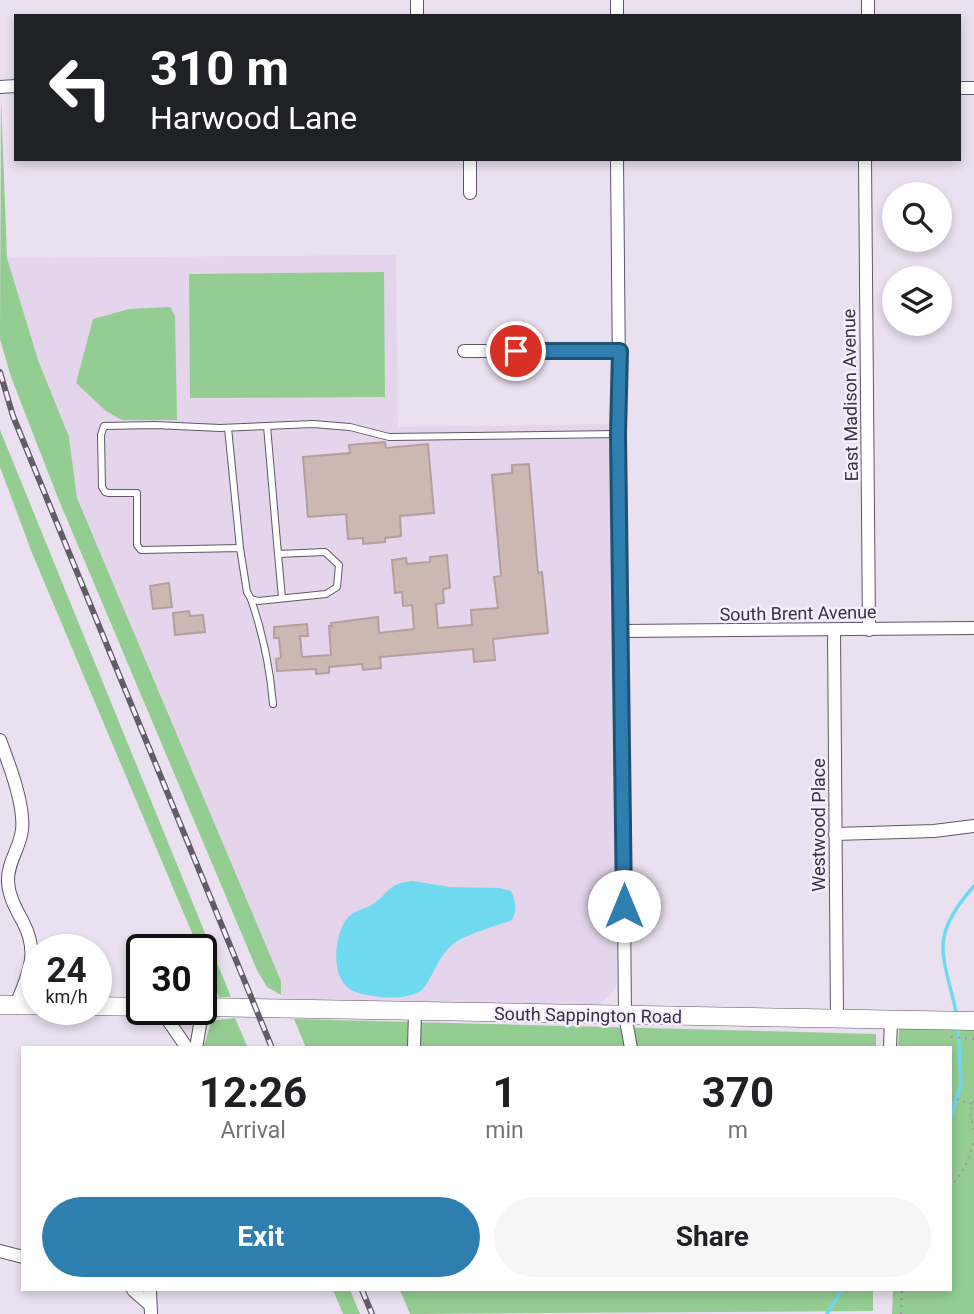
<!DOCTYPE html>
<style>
body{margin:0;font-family:Roboto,sans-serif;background:#f6f6f6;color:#202124;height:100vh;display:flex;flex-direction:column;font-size:26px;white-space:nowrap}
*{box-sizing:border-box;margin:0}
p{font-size:23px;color:#757577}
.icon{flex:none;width:38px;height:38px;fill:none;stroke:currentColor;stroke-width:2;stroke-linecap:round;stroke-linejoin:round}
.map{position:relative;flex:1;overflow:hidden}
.side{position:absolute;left:21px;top:1046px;width:931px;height:245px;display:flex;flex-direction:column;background:#fff;border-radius:0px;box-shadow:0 4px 10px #0003}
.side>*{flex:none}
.top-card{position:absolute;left:14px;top:14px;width:947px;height:147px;border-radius:0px;box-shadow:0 4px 10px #0003;background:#202124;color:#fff;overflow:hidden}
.tools{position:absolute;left:882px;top:182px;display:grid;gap:14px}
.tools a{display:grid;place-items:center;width:70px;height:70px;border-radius:50%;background:#fff;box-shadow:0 4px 10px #0003;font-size:35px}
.speed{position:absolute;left:21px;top:934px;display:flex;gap:14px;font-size:35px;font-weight:700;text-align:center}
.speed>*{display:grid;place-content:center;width:91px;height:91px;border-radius:50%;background:#fff;box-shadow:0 4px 10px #0003;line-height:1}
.speed small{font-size:18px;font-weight:400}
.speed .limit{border:4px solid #111;border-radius:10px;background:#fff;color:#111}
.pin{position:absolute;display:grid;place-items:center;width:60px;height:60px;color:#fff;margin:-30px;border:4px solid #fff;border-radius:50%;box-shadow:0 2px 7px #0007}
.me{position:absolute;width:77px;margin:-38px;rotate:0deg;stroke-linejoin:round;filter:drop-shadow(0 0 5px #0008)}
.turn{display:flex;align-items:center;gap:24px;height:147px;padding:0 21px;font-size:32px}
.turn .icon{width:91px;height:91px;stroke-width:2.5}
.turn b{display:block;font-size:49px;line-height:60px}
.eta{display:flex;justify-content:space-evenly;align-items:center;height:119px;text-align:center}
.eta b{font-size:42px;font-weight:700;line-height:49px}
.primary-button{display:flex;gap:14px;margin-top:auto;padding:14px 21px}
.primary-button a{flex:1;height:80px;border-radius:42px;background:#2e7eb0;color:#fff;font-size:28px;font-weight:700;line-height:80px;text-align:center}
.primary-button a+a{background:#f6f6f6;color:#202124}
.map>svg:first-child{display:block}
</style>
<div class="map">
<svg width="974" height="1314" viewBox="0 0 974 1314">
<rect width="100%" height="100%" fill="#eae0f0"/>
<polygon fill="#e4d5ec" points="396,255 398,427 612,424 617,983 613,992 599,1005 590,1007 281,1000 281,981 77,498 69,437 38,360 7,258"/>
<g fill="#94cd92">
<polygon points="1,99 7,258 38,360 69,437 77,498 281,981 281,995 267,987 257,970 58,498 11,377 0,339"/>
<polygon points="384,272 385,397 190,398 189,274"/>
<polygon points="170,307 175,316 177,420 122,420 106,411 76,383 93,319 129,309"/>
<polygon points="0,430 231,997 219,997 32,553 0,467"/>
<polygon points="235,1018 248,1048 203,1048 211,1023 217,1020"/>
<polygon points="294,1019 876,1034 876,1048 306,1048"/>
<polygon points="974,1025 974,1314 892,1314 893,1290 950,1290 950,1048 898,1048 899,1026"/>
<polygon points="333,1290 350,1290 360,1314 343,1314"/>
<polygon points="400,1290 873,1290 873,1311 410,1314"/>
</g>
<path fill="#6fdaef" d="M413,881L450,887L499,888L511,891C516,902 517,909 512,920C496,926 465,934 452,945C439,956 435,971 426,985C415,1003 373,998 355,992C330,982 333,938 346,920C352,910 364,910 373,904C391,892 386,884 413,881Z"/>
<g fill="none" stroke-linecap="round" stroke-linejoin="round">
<g stroke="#6fdaef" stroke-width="3.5">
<path d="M957,1016C944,954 927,939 974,886"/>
<polyline points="950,1120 961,1084 958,1027"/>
<polyline points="827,1314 842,1290"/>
</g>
</g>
<g fill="#ccb7b3" stroke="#b49f9c" stroke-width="2">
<polygon points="385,442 386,448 428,444 434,513 400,516 401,536 385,538 385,542 363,544 363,538 348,539 346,514 308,517 303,457 350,453 349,445"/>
<polygon points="529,464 538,573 542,572 548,633 493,639 495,660 474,662 473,649 380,657 381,668 363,670 362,664 329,667 329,673 316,674 316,669 277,671 276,659 281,658 279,638 274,638 274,627 307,624 308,636 300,636 302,657 331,655 329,626 332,626 331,623 378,617 379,633 414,629 412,605 403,606 402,592 395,593 392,560 406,558 407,564 430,562 430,557 447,555 450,588 443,589 444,603 436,604 438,628 472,625 471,610 498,608 494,577 501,576 492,475 512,473 512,465"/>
<polygon points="169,583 172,607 153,609 150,586"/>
<polygon points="189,611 190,616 203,615 205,632 175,635 173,613"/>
</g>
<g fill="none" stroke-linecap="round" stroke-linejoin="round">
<defs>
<g id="lane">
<polyline points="267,426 278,554 325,552 339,565 337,587 326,594 258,601 251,599 247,592 240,548 141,550 137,545 137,493 109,493 105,492 102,487 101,435 104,426 155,425 220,428 313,424 350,427 389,437 618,434"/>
<polyline points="228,428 240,548"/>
<polyline points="278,554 282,598"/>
<path d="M251,599C263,634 270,667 273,704"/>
</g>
<g id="street">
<polyline points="417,16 417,0"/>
<polyline points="617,16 617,0"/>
<polyline points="868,16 868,0"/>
<polyline points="0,87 16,86"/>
<polyline points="959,88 974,88"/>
<polyline points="470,159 470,193"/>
<polyline points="617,159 625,1015 631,1048"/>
<polyline points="865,159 869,630"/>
<polyline points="464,351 619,351"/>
<polyline points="834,630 837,1019"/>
<polyline points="622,631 974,628"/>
<path d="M0,740C9,764 25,805 22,830C20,848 7,863 8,882C9,897 16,909 23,922C40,954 28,974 16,1005"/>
<polyline points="835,834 934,831 974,826"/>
<polyline points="161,1010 187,1048"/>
<polyline points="196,1048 203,1008"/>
<polyline points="414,1048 415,1012"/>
<polyline points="890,1048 891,1019"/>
<polyline points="0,1251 23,1257"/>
<polyline points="133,1290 150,1305"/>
<polyline points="150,1290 151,1314"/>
</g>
<g id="secondary">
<polyline points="0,1005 37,1005"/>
<polyline points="96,1006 142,1007"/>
<polyline points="201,1007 974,1021"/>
</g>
</defs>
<use href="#lane" stroke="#605765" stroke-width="8"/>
<use href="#street" stroke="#605765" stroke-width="14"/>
<use href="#secondary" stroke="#605765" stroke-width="19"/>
<g stroke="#a199a6" stroke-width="2" stroke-dasharray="2 5" stroke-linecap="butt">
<polyline points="951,1037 974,1039"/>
<polyline points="950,1097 972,1104"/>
<polyline points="974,1101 970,1114 974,1130"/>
<polyline points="950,1188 965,1167 974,1143"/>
<polyline points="901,1314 902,1290"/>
</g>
<use href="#lane" stroke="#fff" stroke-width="6"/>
<use href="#street" stroke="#fff" stroke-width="12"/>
<use href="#secondary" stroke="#fff" stroke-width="18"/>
<defs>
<g id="rail">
<polyline points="0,372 13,416 272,1048"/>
<polyline points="362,1290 372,1314"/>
</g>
</defs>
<use href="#rail" stroke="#615c65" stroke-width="6"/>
<use href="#rail" stroke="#f7edfe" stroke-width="3.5" stroke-dasharray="10" stroke-linecap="butt"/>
</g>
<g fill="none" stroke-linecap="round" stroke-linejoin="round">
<defs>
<polyline id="route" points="516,351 620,351 618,434 624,906"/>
</defs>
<use href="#route" stroke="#1e5272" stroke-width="18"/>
<use href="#route" stroke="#2e7eb0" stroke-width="12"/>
</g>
<g text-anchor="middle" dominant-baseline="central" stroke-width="5" stroke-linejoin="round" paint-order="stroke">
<g font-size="18" fill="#37333a" stroke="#f7edfe">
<text transform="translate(850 395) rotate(-91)">East Madison Avenue</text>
<text transform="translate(798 613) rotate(-1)">South Brent Avenue</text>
<text transform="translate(818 825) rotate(-90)">Westwood Place</text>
<text transform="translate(588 1015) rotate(1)">South Sappington Road</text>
</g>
</g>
</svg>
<div class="tools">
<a><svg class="icon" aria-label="search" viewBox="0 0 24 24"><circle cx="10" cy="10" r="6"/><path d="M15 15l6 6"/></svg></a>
<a><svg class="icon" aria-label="layers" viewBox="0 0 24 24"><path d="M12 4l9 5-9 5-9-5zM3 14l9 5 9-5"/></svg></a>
</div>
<div class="speed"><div>24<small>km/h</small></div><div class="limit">30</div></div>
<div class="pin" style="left:516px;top:351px;background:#d93025"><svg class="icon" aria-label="arrive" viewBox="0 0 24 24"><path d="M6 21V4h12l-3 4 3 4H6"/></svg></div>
<svg class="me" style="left:624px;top:906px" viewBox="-20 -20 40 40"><circle r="19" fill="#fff"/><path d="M0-13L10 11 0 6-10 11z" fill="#2e7eb0"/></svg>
<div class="top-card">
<div class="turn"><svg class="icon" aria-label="left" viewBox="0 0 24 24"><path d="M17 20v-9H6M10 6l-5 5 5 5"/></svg><div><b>310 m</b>Harwood Lane</div></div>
</div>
<section class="side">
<div class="eta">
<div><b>12:26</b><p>Arrival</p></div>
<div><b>1</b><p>min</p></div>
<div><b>370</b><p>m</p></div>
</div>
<div class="primary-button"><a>Exit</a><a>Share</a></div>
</section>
</div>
